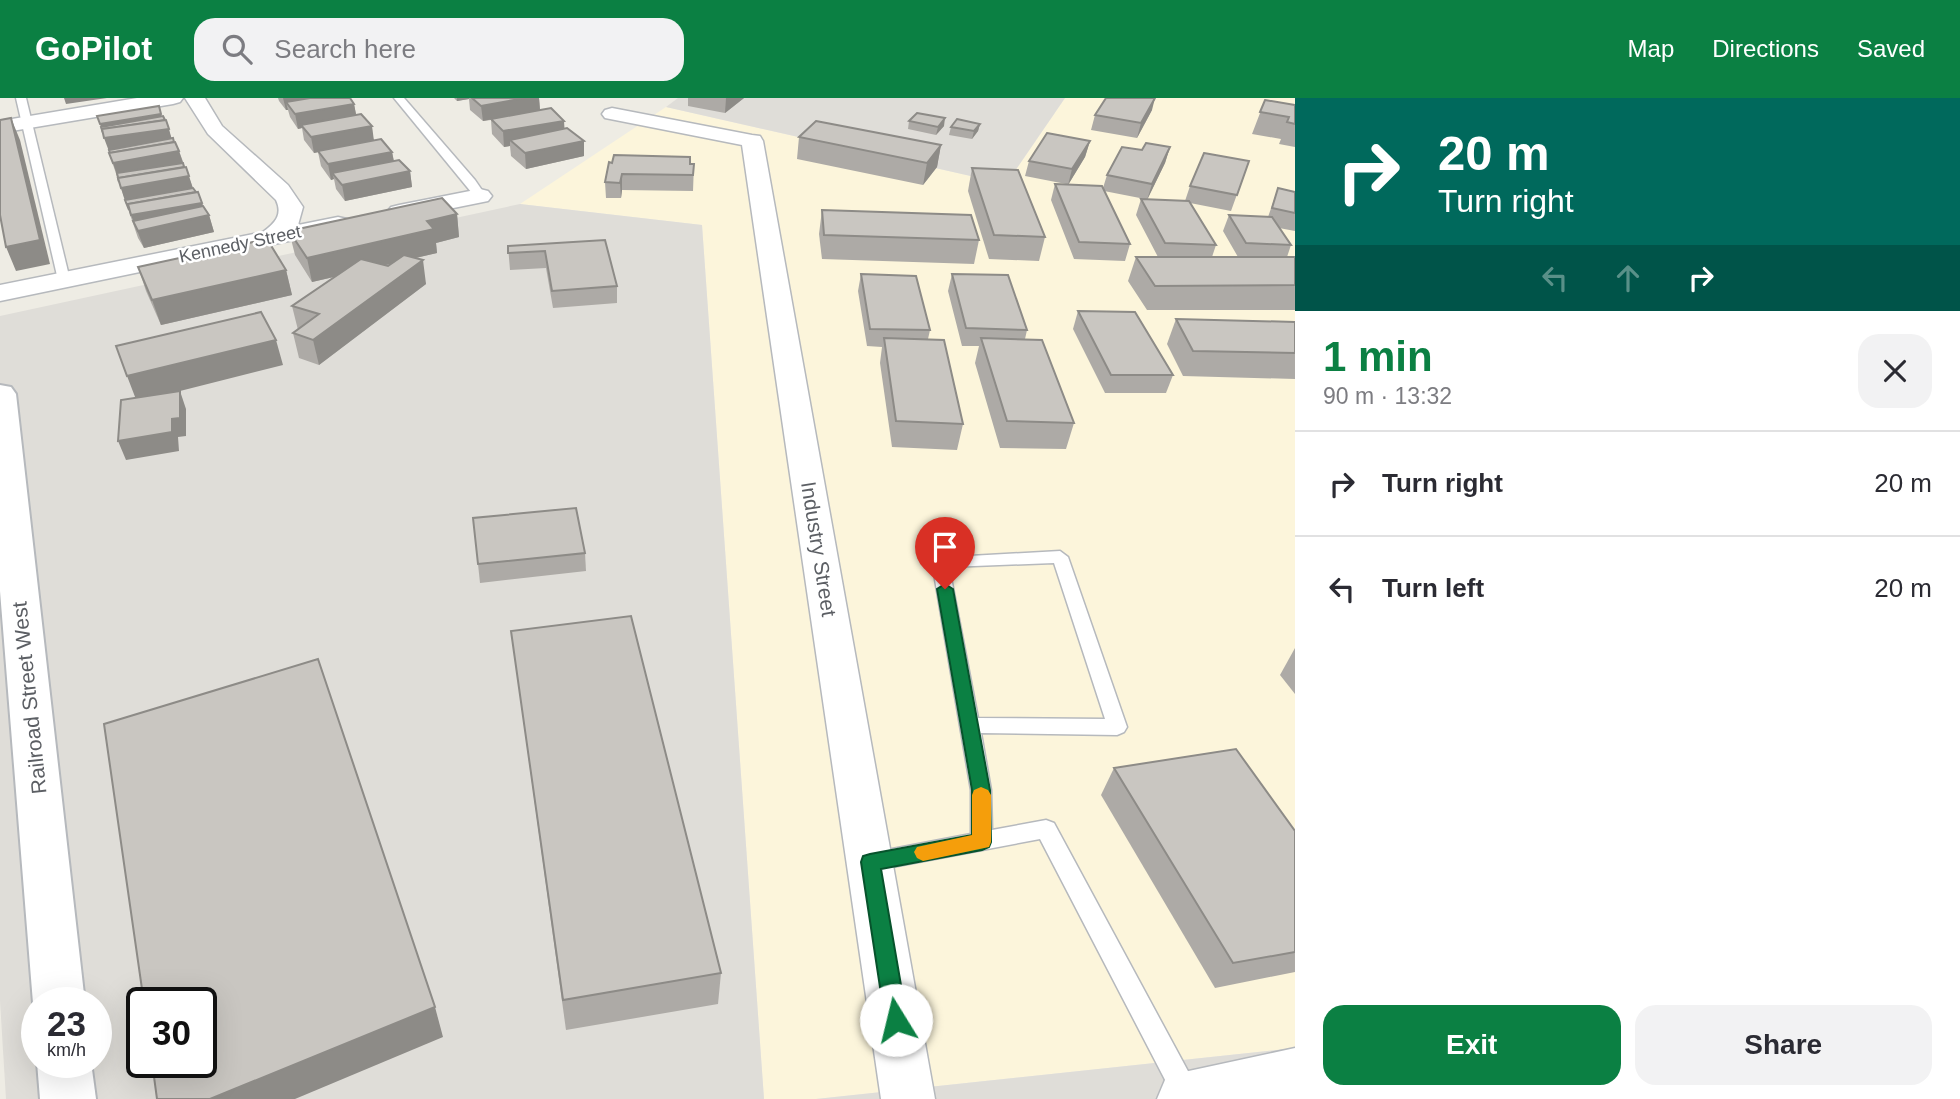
<!DOCTYPE html>
<meta charset="utf-8">
<style>
body{margin:0;font-family:Helvetica,sans-serif;background:#f2f2f3;color:#2b2b33;height:100vh;display:flex;flex-direction:column;font-size:26px;white-space:nowrap}
*{box-sizing:border-box;margin:0}
p{font-size:23px;color:#7c7c81}
.icon{flex:none;width:38px;height:38px;fill:none;stroke:currentColor;stroke-width:2;stroke-linecap:round;stroke-linejoin:round}
.map{position:relative;flex:1;overflow:hidden}
.panel{display:flex;flex-direction:column;background:#fff;width:665px}
.panel>*{flex:none}
.banner{background:#00695c;color:#fff;overflow:hidden}
.speed{position:absolute;left:21px;top:889px;display:flex;gap:14px;font-size:35px;font-weight:700;text-align:center}
.speed>*{display:grid;place-content:center;width:91px;height:91px;border-radius:50%;background:#fff;box-shadow:0 7px 28px #0002;line-height:1}
.speed small{font-size:18px;font-weight:400}
.speed .limit{border:4px solid #111;border-radius:10px;background:#fff;color:#111}
.pin{position:absolute;display:grid;place-items:center;width:60px;height:60px;color:#fff;margin:-72px -30px;border-radius:50% 50% 50% 0;rotate:-45deg;box-shadow:0 0 7px #0007}
.pin .icon{rotate:45deg}
.me{position:absolute;width:77px;margin:-38px;rotate:351deg;stroke-linejoin:round;filter:drop-shadow(0 0 5px #0008)}
.turn{display:flex;align-items:center;gap:24px;height:147px;padding:0 28px;font-size:32px}
.turn .icon{width:91px;height:91px;stroke-width:2.5}
.turn b{display:block;font-size:49px;line-height:60px}
.lanes{display:flex;align-items:center;height:66px;padding:0 28px;background:#0003;justify-content:center;gap:35px;direction:ltr}
.lanes .off{opacity:.35}
.round{display:grid;place-items:center;flex:none;width:74px;height:74px;border-radius:21px;background:#f2f2f3}
.summary{display:flex;align-items:center;justify-content:space-between;height:119px;padding:0 28px}
h1{font-size:42px;font-weight:700;line-height:52px;color:#0b8043}
.cta{display:flex;gap:14px;margin-top:auto;padding:14px 28px}
.cta a{flex:1;height:80px;border-radius:21px;background:#0b8043;color:#fff;font-size:28px;font-weight:700;line-height:80px;text-align:center}
.cta a+a{background:#f2f2f3;color:#2b2b33}
ul{padding:0;list-style:none}
li{display:flex;align-items:center;gap:21px;height:105px;padding:0 28px;border-top:2px solid #e1e1e2}
li div{flex:1}
li b{display:block;font-size:26px}
li em{font-style:normal}
header{display:flex;align-items:center;gap:42px;box-sizing:border-box;height:98px;padding:0 35px;background:#0b8043;color:#fff}
header strong{font-size:33px}
nav{display:flex;gap:38px;margin-inline-start:auto;font-size:24px}
.search{width:490px;height:63px;background:#f2f2f3;display:flex;align-items:center;gap:18px;box-sizing:border-box;padding:0 24px;border-radius:21px;color:#7c7c81;font-size:26px}
main{display:flex;flex:1;min-height:0}
.map>svg:first-child{display:block}
</style>
<header>
<strong>GoPilot</strong>
<div class="search"><svg class="icon" aria-label="search" viewBox="0 0 24 24"><circle cx="10" cy="10" r="6"/><path d="M15 15l6 6"/></svg>Search here</div>
<nav><a>Map</a><a>Directions</a><a>Saved</a></nav>
</header>
<main>
<div class="map">
<svg width="1295" height="1001" viewBox="0 0 1295 1001">
<rect width="100%" height="100%" fill="#eeece4"/>
<polygon fill="#fcf5db" points="1065,0 1295,0 1295,950 816,1001 764,1001 702,127 520,106 666,9 1006,86"/>
<g fill="#dfddd8" fill-rule="evenodd">
<polygon points="678,0 1065,0 1006,86 666,9"/>
<path d="M520,106L702,127L764,1001H6L0,903V218ZM37,905H96V964H37ZM142,905H201V964H142Z"/>
<polygon points="1295,950 1295,1001 816,1001"/>
</g>
<g fill="none" stroke-linecap="round" stroke-linejoin="round">
<defs>
<g id="service">
<polygon points="16,0 26,0 70,182 68,185 60,185 58,182"/>
<polygon points="394,0 404,0 475,82 486,98 484,100 476,100"/>
<path d="M1060,453L1068,459L1127,629L1124,634L1117,637L981,635L991,692L992,732L1046,722L1054,725L1196,988L1200,997L1198,1001H1175L1040,741L871,773L863,771L860,764L863,757L871,755L971,736V692L932,464L934,460ZM1054,465L1105,621L978,620L949,469Z"/>
</g>
<g id="minor">
<polygon points="137,0 183,0 180,4 173,6 0,35 0,23"/>
<path d="M185,0H205L222,28L288,87L303,109L298,127L338,119L347,121L350,126L347,131L0,203V187L263,134C275,125 283,117 276,102L208,36Z"/>
<polygon points="612,10 752,37 760,38 763,43 935,1001 881,1001 742,47 605,20 602,16 605,12"/>
<polygon points="480,91 488,93 492,98 488,103 399,121 391,119 387,114 391,109 399,107"/>
<polygon points="1295,950 1295,1001 1157,1001 1165,982 1184,974"/>
</g>
<g id="tertiary">
<polygon points="0,287 11,289 16,296 85,905 37,905 37,915 33,905 0,493"/>
<polygon points="37,964 91,964 96,1001 40,1001"/>
</g>
</defs>
<use href="#service" stroke="#b6b9bd" stroke-width="3"/>
<use href="#minor" stroke="#b6b9bd" stroke-width="3"/>
<use href="#tertiary" stroke="#b6b9bd" stroke-width="4"/>
<use href="#service" fill="#fff" fill-rule="evenodd"/>
<use href="#minor" fill="#fff" fill-rule="evenodd"/>
<use href="#tertiary" fill="#fff" fill-rule="evenodd"/>
</g>
<g fill="#adaaa6">
<polygon points="278,0 350,0 354,6 356,17 374,42 392,54 394,63 410,73 412,89 345,103 336,91 334,81 331,82 321,68 318,54 314,55 304,42 302,30 298,31 290,19 288,12 286,12 279,3"/>
<polygon points="454,0 539,0 540,12 565,31 584,43 584,58 526,71 511,58 510,48 504,49 492,36 491,22 483,23 470,12 469,1 457,3"/>
<polygon points="688,0 744,0 725,15 688,8"/>
<polygon points="1265,2 1295,7 1295,49 1279,46 1281,41 1252,36"/>
<polygon points="1152,12 1137,40 1091,32 1095,17"/>
<polygon points="162,18 172,41 179,53 193,90 209,117 214,134 144,150 138,140 109,55"/>
<polygon points="909,23 944,28 936,37 908,31"/>
<polygon points="980,26 978,33 972,41 949,37 951,29"/>
<polygon points="799,39 941,47 937,69 923,87 797,61"/>
<polygon points="1090,43 1085,59 1068,87 1103,90 1107,77 1142,52 1170,49 1165,65 1147,102 1185,103 1190,88 1249,63 1231,113 1190,105 1216,147 1212,159 1238,159 1223,133 1229,117 1268,119 1278,90 1295,94 1295,133 1279,130 1291,147 1287,159 1295,159 1295,212 1147,212 1128,183 1136,159 1158,159 1136,117 1141,101 1145,101 1104,93 1130,146 1125,163 1074,161 1051,102 1055,86 1066,86 1025,78 1029,63"/>
<polygon points="612,65 694,66 693,93 622,92 621,100 606,100 605,84"/>
<polygon points="972,70 1045,139 1039,163 989,161 968,93"/>
<polygon points="822,112 979,142 974,166 822,161 819,136"/>
<polygon points="457,116 459,139 436,145 437,155 415,160 426,186 319,267 299,260 293,235 298,232 292,208 334,179 312,184 295,157 289,133"/>
<polygon points="605,142 617,188 617,205 553,210 546,170 510,172 508,148"/>
<polygon points="138,169 286,172 292,197 161,227 146,193"/>
<polygon points="861,176 930,232 928,241 963,326 957,352 892,349 880,265 882,249 867,248 858,193"/>
<polygon points="952,176 1027,232 1025,241 1074,325 1066,351 1000,350 975,265 979,248 962,248 948,193"/>
<polygon points="1078,213 1173,277 1166,295 1105,295 1073,231"/>
<polygon points="1176,221 1295,224 1295,281 1183,278 1167,246"/>
<polygon points="585,455 586,473 480,485 478,466"/>
<polygon points="511,533 721,875 718,906 566,932"/>
<polygon points="1295,550 1295,596 1280,577"/>
<polygon points="1114,670 1295,733 1295,874 1215,890 1101,697"/>
</g>
<g fill="#8d8b87">
<polygon points="64,0 107,0 66,6"/>
<polygon points="283,0 341,0 286,4 288,12 286,12"/>
<polygon points="457,0 469,0 469,1 457,3"/>
<polygon points="525,0 539,0 540,12 483,23 481,8"/>
<polygon points="726,0 744,0 725,15"/>
<polygon points="1155,0 1152,12 1137,40 1141,25"/>
<polygon points="354,6 357,21 301,27 302,30 298,31 295,16"/>
<polygon points="161,16 164,24 102,34 100,26"/>
<polygon points="11,20 20,42 50,166 16,173 6,149"/>
<polygon points="945,20 944,28 936,37 938,29"/>
<polygon points="564,23 565,38 510,42 510,48 504,49 503,33"/>
<polygon points="980,26 978,33 972,41 974,33"/>
<polygon points="372,28 374,43 314,55 311,39"/>
<polygon points="169,31 173,46 110,56 104,40"/>
<polygon points="584,43 584,58 526,71 525,55"/>
<polygon points="1090,43 1085,59 1068,87 1072,71"/>
<polygon points="941,47 937,69 923,87 927,65"/>
<polygon points="1170,49 1165,65 1147,102 1152,86"/>
<polygon points="179,53 184,68 118,80 113,65"/>
<polygon points="392,54 395,70 332,75 334,81 331,82 328,66"/>
<polygon points="410,73 412,89 345,103 342,87"/>
<polygon points="622,76 622,92 621,100 620,85"/>
<polygon points="189,78 194,94 126,106 119,84"/>
<polygon points="202,105 206,118 209,117 214,134 144,150 129,112"/>
<polygon points="457,116 459,139 436,145 437,155 312,184 307,160 427,123"/>
<polygon points="423,162 426,186 319,267 313,242"/>
<polygon points="286,172 292,197 161,227 152,202"/>
<polygon points="276,242 283,267 180,293 186,311 186,338 178,339 179,353 126,362 118,343 137,304 127,278"/>
<polygon points="435,909 443,939 295,1001 210,1001"/>
</g>
<g fill="#c9c6c1" stroke="#8d8b87" stroke-width="2">
<polygon points="310,0 350,0 354,6 295,16 286,4"/>
<polygon points="472,0 525,0 481,8"/>
<polygon points="1106,0 1155,0 1141,25 1095,17"/>
<polygon points="1265,2 1295,7 1295,26 1287,24 1289,19 1260,14"/>
<polygon points="159,8 161,16 100,26 97,18"/>
<polygon points="551,10 564,23 503,33 491,21"/>
<polygon points="917,15 945,20 938,29 909,23"/>
<polygon points="361,16 372,28 311,39 301,27"/>
<polygon points="163,18 165,22 102,31 103,35 101,29"/>
<polygon points="11,20 40,142 6,149 0,117 0,22"/>
<polygon points="957,21 980,26 974,33 951,29"/>
<polygon points="166,22 169,31 104,40 102,31"/>
<polygon points="816,23 941,47 927,65 799,39"/>
<polygon points="567,30 584,43 525,55 510,42"/>
<polygon points="1047,35 1090,43 1072,71 1029,63"/>
<polygon points="173,40 174,44 110,55 109,52"/>
<polygon points="381,41 392,54 328,66 318,53"/>
<polygon points="175,44 179,53 113,65 109,55"/>
<polygon points="1146,45 1170,49 1152,86 1107,77 1122,49 1142,52"/>
<polygon points="1204,55 1249,63 1237,97 1190,88"/>
<polygon points="614,57 690,59 690,66 694,66 693,77 622,76 620,85 605,84 609,64 612,65"/>
<polygon points="399,62 410,73 342,87 332,75"/>
<polygon points="183,65 184,69 118,80 119,84 117,75"/>
<polygon points="186,69 189,78 121,90 118,80"/>
<polygon points="972,70 1018,72 1045,139 994,137"/>
<polygon points="1055,86 1102,88 1130,146 1079,144"/>
<polygon points="193,90 196,94 128,106 129,112 125,102"/>
<polygon points="1278,90 1295,94 1295,115 1272,110"/>
<polygon points="198,94 202,105 131,117 128,106"/>
<polygon points="442,100 457,116 427,123 434,131 307,160 289,133"/>
<polygon points="1141,101 1189,103 1216,147 1165,145"/>
<polygon points="203,108 209,117 138,133 133,123"/>
<polygon points="822,112 971,117 979,142 824,137"/>
<polygon points="1229,117 1272,119 1291,147 1246,145"/>
<polygon points="267,141 286,172 152,202 138,169"/>
<polygon points="605,142 617,188 552,193 545,153 508,155 508,148"/>
<polygon points="404,157 423,162 313,242 293,235 319,216 292,208 361,161 388,168"/>
<polygon points="1136,159 1295,159 1295,187 1155,188"/>
<polygon points="861,176 916,178 930,232 870,231"/>
<polygon points="952,176 1008,177 1027,232 966,230"/>
<polygon points="1078,213 1135,214 1173,277 1111,277"/>
<polygon points="261,214 276,242 127,278 116,248"/>
<polygon points="1176,221 1295,224 1295,255 1193,253"/>
<polygon points="884,240 944,242 963,326 896,323"/>
<polygon points="981,240 1042,242 1074,325 1007,323"/>
<polygon points="180,293 180,320 172,321 172,334 118,343 121,302"/>
<polygon points="576,410 585,455 478,466 473,420"/>
<polygon points="631,518 721,875 563,902 511,533"/>
<polygon points="318,561 435,909 210,1001 157,1001 152,964 201,964 201,905 144,905 104,626"/>
<polygon points="1236,651 1295,733 1295,854 1233,865 1114,670"/>
</g>
<polygon fill="#0b8043" stroke="#07532c" stroke-width="2" points="945,486 953,491 990,692 991,744 989,749 982,752 881,771 907,922 904,930 896,933 888,930 885,922 861,764 863,758 870,756 972,737 972,692 937,491"/>
<polygon fill="#f59e0b" points="981,689 988,692 991,697 991,744 989,749 923,763 917,760 914,754 917,749 972,737 972,697 974,692"/>
<g text-anchor="middle" dominant-baseline="central" stroke-width="5" stroke-linejoin="round" paint-order="stroke">
<g font-size="18" fill="#5c5f64" stroke="#fff">
<text transform="translate(240 146) rotate(-12)">Kennedy Street</text>
</g>
<g font-size="21" fill="#5c5f64" stroke="#fff">
<text transform="translate(819 451) rotate(81)">Industry Street</text>
<text transform="translate(29 600) rotate(-96)">Railroad Street West</text>
</g>
</g>
</svg>
<div class="speed"><div>23<small>km/h</small></div><div class="limit">30</div></div>
<div class="pin" style="left:945px;top:491px;background:#d93025"><svg class="icon" aria-label="arrive" viewBox="0 0 24 24"><path d="M6 21V4h12l-3 4 3 4H6"/></svg></div>
<svg class="me" style="left:896px;top:922px" viewBox="-20 -20 40 40"><circle r="19" fill="#fff"/><path d="M0-13L10 11 0 6-10 11z" fill="#0b8043"/></svg>
</div>
<section class="panel">
<div class="banner">
<div class="turn"><svg class="icon" aria-label="right" viewBox="0 0 24 24"><path d="M7 20v-9h11M14 6l5 5-5 5"/></svg><div><b>20 m</b>Turn right</div></div>
<div class="lanes"><svg class="icon off" aria-label="left" viewBox="0 0 24 24"><path d="M17 20v-9H6M10 6l-5 5 5 5"/></svg><svg class="icon off" aria-label="ahead" viewBox="0 0 24 24"><path d="M12 20V5M6 11l6-6 6 6"/></svg><svg class="icon" aria-label="right" viewBox="0 0 24 24"><path d="M7 20v-9h11M14 6l5 5-5 5"/></svg></div>
</div>
<div class="summary"><div><h1>1 min</h1><p>90 m · 13:32</p></div><a class="round"><svg class="icon" aria-label="close" viewBox="0 0 24 24"><path d="M6 6l12 12M18 6L6 18"/></svg></a></div>
<ul>
<li><svg class="icon" aria-label="right" viewBox="0 0 24 24"><path d="M7 20v-9h11M14 6l5 5-5 5"/></svg><div><b>Turn right</b></div><em>20 m</em></li>
<li><svg class="icon" aria-label="left" viewBox="0 0 24 24"><path d="M17 20v-9H6M10 6l-5 5 5 5"/></svg><div><b>Turn left</b></div><em>20 m</em></li>
</ul>
<div class="cta"><a>Exit</a><a>Share</a></div>
</section>
</main>
